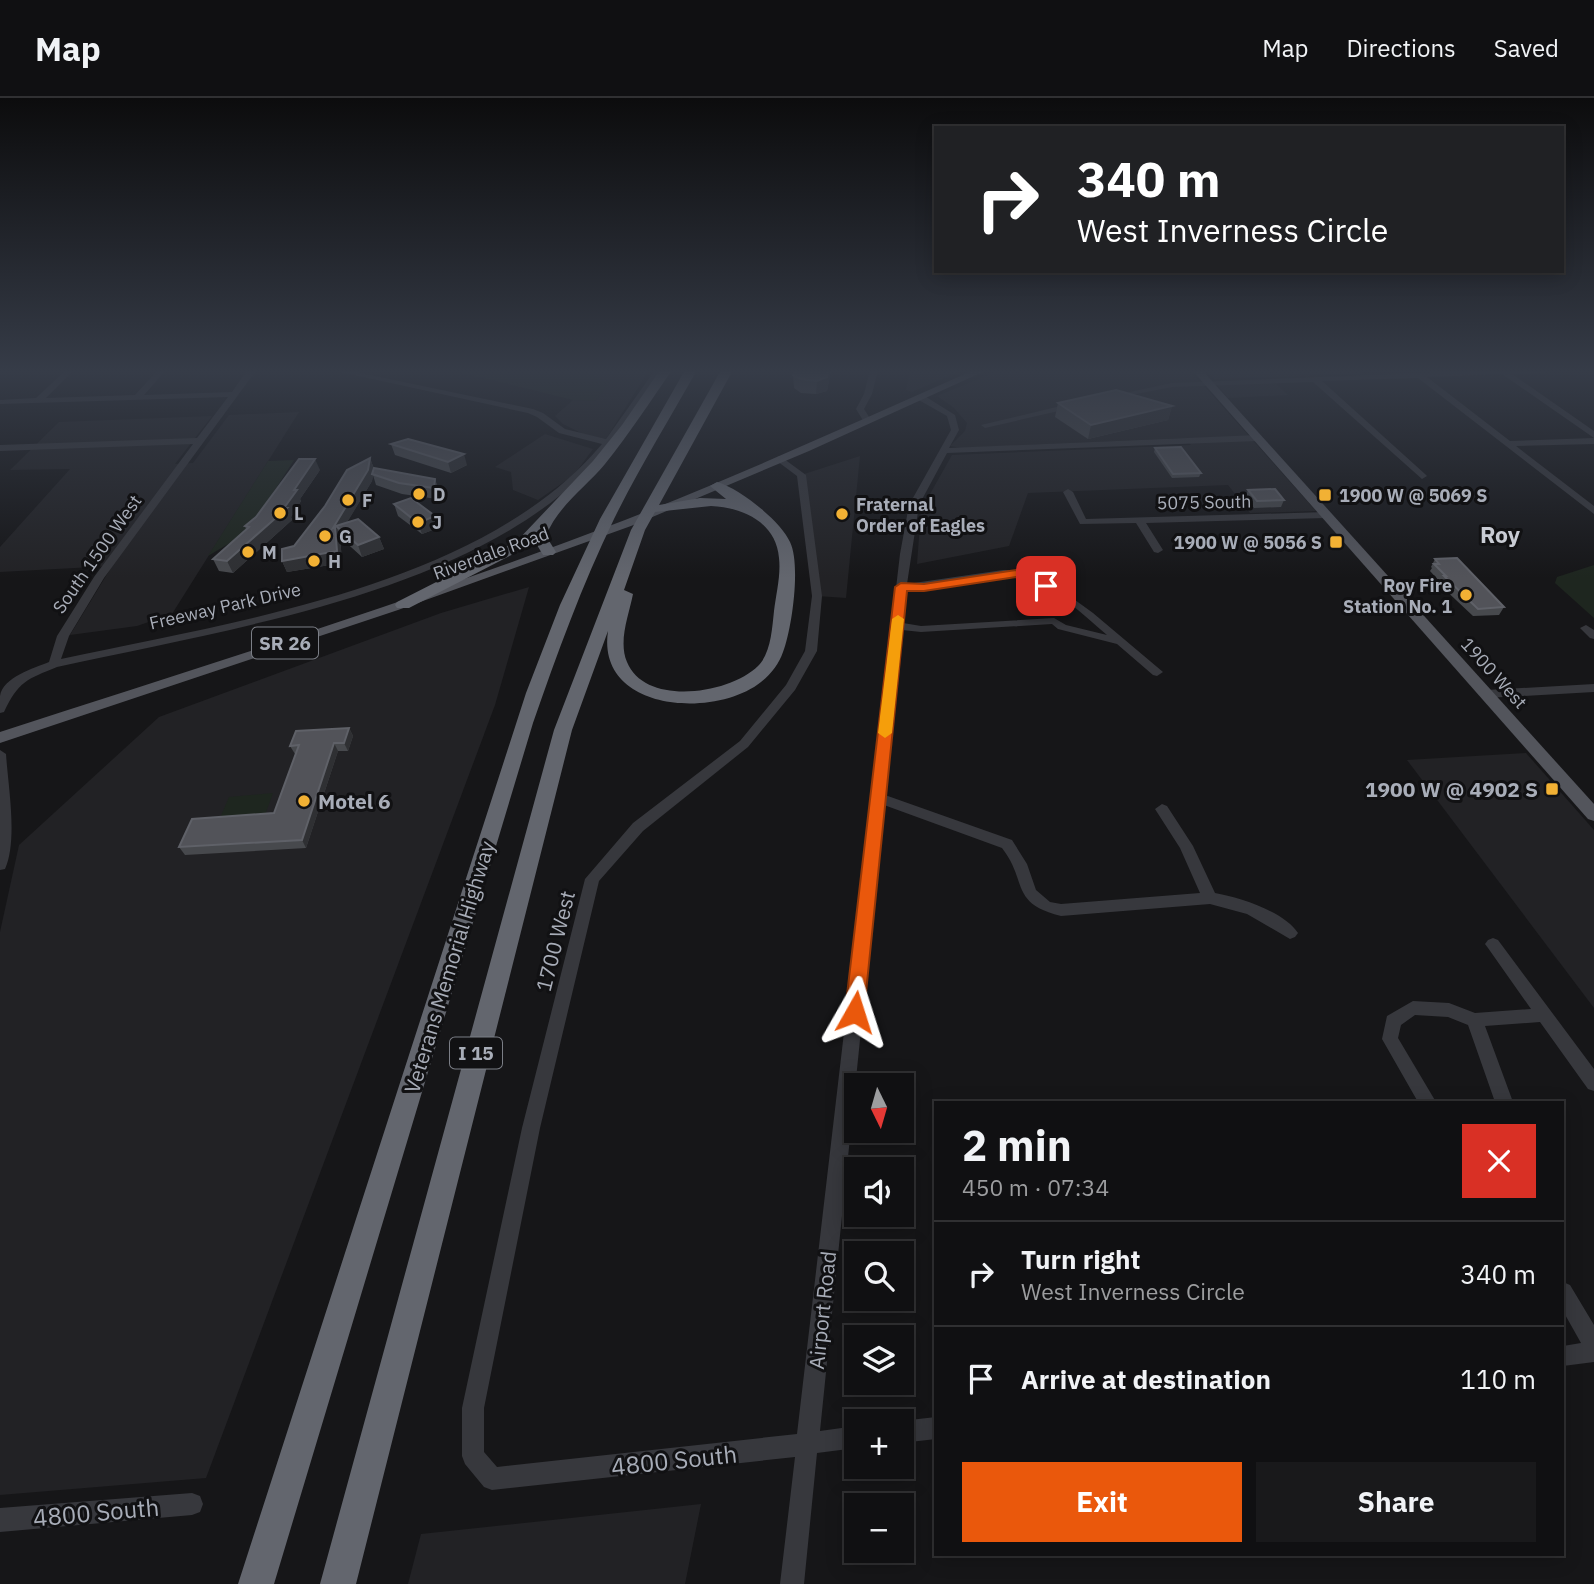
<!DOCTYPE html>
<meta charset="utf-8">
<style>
body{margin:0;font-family:"IBM Plex Sans",sans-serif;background:#19191b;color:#f1f3f6;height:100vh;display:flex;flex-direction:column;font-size:26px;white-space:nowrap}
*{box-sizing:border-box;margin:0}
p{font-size:23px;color:#9c9d9f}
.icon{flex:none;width:38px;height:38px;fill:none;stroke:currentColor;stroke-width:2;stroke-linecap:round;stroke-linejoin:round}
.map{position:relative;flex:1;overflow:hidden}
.panel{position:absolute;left:934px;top:1003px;width:630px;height:455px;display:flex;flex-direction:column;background:#101012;border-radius:0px;box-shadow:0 4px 18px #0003,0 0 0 2px #303032}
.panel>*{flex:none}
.guide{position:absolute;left:934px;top:28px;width:630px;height:147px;border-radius:0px;box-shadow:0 4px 18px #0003,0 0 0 2px #303032;background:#202124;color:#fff;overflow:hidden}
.needle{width:46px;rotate:175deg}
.fabs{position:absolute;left:844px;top:975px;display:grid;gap:14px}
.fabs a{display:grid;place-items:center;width:70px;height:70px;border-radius:0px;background:#101012;box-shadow:0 4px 18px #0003,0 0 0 2px #303032;font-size:35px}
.pin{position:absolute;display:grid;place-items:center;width:60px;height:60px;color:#fff;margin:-30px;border-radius:14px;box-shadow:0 4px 10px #0006}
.me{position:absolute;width:77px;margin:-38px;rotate:6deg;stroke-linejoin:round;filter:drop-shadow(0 0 5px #0008)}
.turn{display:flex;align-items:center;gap:24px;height:147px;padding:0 28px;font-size:32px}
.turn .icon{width:91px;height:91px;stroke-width:2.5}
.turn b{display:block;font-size:49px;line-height:60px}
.round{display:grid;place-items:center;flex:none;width:74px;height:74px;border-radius:0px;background:#19191b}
.summary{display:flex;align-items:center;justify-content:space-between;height:119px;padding:0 28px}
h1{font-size:42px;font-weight:800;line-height:52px}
.primary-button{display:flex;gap:14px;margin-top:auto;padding:14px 28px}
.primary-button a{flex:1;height:80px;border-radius:0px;background:#ea580c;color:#fff;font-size:28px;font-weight:800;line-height:80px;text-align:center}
.primary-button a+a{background:#19191b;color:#f1f3f6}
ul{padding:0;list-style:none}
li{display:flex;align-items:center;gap:21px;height:105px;padding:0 28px;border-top:2px solid #303032}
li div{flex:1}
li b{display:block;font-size:26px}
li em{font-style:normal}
header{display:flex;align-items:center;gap:42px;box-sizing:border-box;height:98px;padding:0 35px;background:#101012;border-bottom:2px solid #303032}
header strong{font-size:33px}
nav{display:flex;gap:38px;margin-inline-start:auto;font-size:24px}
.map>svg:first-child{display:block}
</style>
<header>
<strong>Map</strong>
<nav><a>Map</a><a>Directions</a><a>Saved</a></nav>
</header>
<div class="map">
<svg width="1594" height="1486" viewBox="0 0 1594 1486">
<rect width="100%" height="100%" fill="#161618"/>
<g fill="#222225">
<polygon points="581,272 649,272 606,341 583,336 563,326 555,318 573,302 595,303 609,285"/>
<polygon points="910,272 963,272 912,294 906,292"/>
<polygon points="1000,272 1190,272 1316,413 1250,415 1228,387 1028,395 1009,448 917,466 921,412 952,357 1191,347 1186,340 961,350 950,348 965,333 967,325 953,309 937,298"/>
<polygon points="1206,272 1358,272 1363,276 1214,281"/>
<polygon points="1274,284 1288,297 1228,300 1217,287"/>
<polygon points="299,314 172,516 137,528 70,537 112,468 0,474 0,449 70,371 10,372 59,324 212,318 175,366 193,365 229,317"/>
<polygon points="545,336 593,351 574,377 538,402 513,392 511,374 495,369"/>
<polygon points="860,358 846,500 817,498 801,377"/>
<polygon points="529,489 495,607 206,1380 0,1397 0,834 19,747 159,619 441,515"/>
<polygon points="1526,655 1594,732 1594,910 1407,662"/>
<polygon points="701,1406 685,1486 408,1486 421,1436"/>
</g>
<g fill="#1e261f">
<polygon points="451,272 581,272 610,285 595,303 573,302"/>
<polygon points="294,362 248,434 208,458 268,363"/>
<polygon points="1594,467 1594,520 1555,485 1557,479"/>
<polygon points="273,695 265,717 220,720 229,699"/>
</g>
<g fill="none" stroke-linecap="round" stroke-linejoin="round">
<g fill="#37383d" fill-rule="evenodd">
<path d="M66,272H74L46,300L135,297L158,272H166L144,297L232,294L246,274L259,272L252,278L104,480L69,538L61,561C235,523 482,489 602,346L559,335L537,319L528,315L331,272H346L533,311L543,315L565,331L606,341L655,272H663C638,310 613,350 579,381C452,499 222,532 57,569C27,581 18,584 4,614L0,615C0,610 0,603 0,598C3,579 34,570 49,564L57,538L94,479L193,346L0,353V347L197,340L228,299L0,306V302L36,300Z"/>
<polygon points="870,272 878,272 872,296 864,311 871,322 867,325 864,324 856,311 864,296"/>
<polygon points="1496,272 1557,272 1553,274 1512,276 1594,333 1594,340 1502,276 1427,279 1510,343 1594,340 1594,346 1516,348 1594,408 1594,416 1418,280 1322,283 1425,376 1427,378 1422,381 1313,284 1172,289 1110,301 1106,299 1172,285"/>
<path d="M917,297H923L955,317L959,332L949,350L1258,337L1262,340L1258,343L947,355L919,407L907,486L1003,472H1018L1036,477L1053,486L1093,515L1163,574L1157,578L1153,577L1117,546L1058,531L1052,526L921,534L902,532L885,697L1012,742L1027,766L1036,792L1050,804L1061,806L1200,795L1180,750L1155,711L1162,706L1167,708L1193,748L1215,795C1239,799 1285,814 1298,835L1295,839L1290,841L1247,816L1210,806L1061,818C1009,805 1028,783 1002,750L884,707L820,1333L856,1328V1350L817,1355L804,1486H780L795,1359L492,1392L484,1389L465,1366L462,1358V1310L522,1030L585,781L633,725L740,643L786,587L805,553L812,498L797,378L777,363V359L780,358L806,377L822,498L817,553L795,592L748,649L643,733L599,783L540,1030L484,1310V1354L497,1369L797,1336L900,456L909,407L951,332L947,318L917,301ZM1003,478C1044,478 1078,512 1107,537L1066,527L1054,520L921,528L903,525L906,492Z"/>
<polygon points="1073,305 1076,305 1076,309 985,330 981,327"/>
<polygon points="1068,391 1073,394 1086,421 1326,414 1331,417 1326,420 1146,425 1163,452 1158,455 1154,454 1136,425 1080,426 1063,394"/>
<polygon points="1586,527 1594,532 1594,541 1590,540 1580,530"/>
<polygon points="1594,586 1594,594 1486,600 1480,596 1486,592"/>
<path d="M0,652L6,656C8,688 18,742 5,771L0,772Z"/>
<polygon points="1493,840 1498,842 1594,971 1594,993 1588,991 1540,924 1485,928 1513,1004 1495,1004 1468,927 1448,919 1415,917 1401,927 1398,940 1436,1004 1418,1004 1382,941 1387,918 1413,903 1449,905 1475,915 1531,911 1488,850 1485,846 1488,842"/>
<polygon points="1563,1184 1570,1187 1594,1227 1594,1264 1563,1268 1563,1248 1581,1245 1563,1213"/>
<polygon points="936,1319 936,1341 901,1345 901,1323"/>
<polygon points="192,1395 200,1398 203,1406 200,1414 192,1417 0,1434 0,1410"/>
</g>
<g fill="#53555c" fill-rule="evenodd">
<path d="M974,272H987L809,353L631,428L398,512L0,645V634C209,566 420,501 625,422C743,376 858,323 974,272Z"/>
<polygon points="1192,272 1202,272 1594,706 1594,723 1588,721"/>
</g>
<g fill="#63666e" fill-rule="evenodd">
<path d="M660,272H672C650,304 629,336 605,366C585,390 557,409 546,438L556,454L553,457H543L534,442L527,449L409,510H397L395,507L397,504L517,443L593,363L622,327Z"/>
<path d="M685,272H697C669,322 639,370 614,421C582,487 557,556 533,625L274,1486H238L526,595L560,507L600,421Z"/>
<path d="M721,272H733L659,407L700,400L726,401L710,388L717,384C739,390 781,423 790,444C801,466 792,531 783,554C779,566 771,576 761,584C715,621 596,614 608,533L572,632L356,1486H320L554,632L631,432ZM711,408C742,409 776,424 779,460C781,477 776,496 774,513C772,531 771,555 758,568C730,596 645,609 627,564C618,543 629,517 633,496L624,492L645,432L655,414Z"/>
</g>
</g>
<g fill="#47494d">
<polygon points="831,272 827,293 816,296 801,295 794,290 793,277"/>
<polygon points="1058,305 1172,308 1168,322 1088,341 1055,319"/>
<polygon points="391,346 467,367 451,375 395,357"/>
<polygon points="1155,350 1201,375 1199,379 1172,380 1154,354"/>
<polygon points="370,360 374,371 435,381 439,393 437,401 402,396 376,387 373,377 372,383 347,424 379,439 384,451 362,459 341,440 340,437 342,465 287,474 282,463"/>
<polygon points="320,372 300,401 301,403 291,419 292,422 233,475 219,473 213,461 246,431 245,428"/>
<polygon points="1248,392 1284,402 1281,409 1254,410 1245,400"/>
<polygon points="394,406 438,430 422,436 398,418"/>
<polygon points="1435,461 1504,509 1499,517 1473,518 1439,486 1440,484 1430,473 1432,470 1431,469"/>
<polygon points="349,630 353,638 348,653 338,653 306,750 185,757 179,749 274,715 296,656 295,656 290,648"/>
</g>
<g fill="#2f3033">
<polygon points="829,272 831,272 827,293 816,296 817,283"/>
<polygon points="1172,308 1168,322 1088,341 1091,327"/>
<polygon points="464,356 467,367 451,375 448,364"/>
<polygon points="370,360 374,371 372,383 342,433 336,428 340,437 342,465 287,474 282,463 333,430"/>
<polygon points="315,361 320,372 300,401 301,403 291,419 292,422 233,475 227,463 284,410 294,392"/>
<polygon points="435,381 439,393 437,401 434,390"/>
<polygon points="435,418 438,430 422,436 418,425"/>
<polygon points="379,439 384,451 362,459 358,447"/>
<polygon points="349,630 353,638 348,653 344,645"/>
<polygon points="334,645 338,653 306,750 302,742"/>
</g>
<g fill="#525359" stroke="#5f6168" stroke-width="2">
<polygon points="795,272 829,272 827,279 817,283 801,281 793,277"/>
<polygon points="1116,292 1172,308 1091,327 1058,305"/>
<polygon points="408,341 464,356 448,364 391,346"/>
<polygon points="1181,349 1201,375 1173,376 1155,350"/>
<polygon points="370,360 368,372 333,430 335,429 337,453 282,463 282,451 294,448 325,408 347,372"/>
<polygon points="299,361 315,361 294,392 297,392 284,410 287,410 227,463 213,461 249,429 245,428 256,419"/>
<polygon points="374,370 435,381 434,390 399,385 372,376"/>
<polygon points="1275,391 1284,402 1257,403 1248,392"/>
<polygon points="411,400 435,418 418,425 394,406"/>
<polygon points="358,421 379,439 358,447 336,428"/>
<polygon points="1457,460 1504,509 1478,511 1444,478 1446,478 1434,466 1439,466 1435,461"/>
<polygon points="349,630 344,645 334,645 302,742 179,749 192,721 274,715 299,647 290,648 296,633"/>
</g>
<linearGradient id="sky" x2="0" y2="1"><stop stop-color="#0c0c0d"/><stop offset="0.57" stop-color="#363c48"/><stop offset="1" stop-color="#363c48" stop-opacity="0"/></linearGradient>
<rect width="1594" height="480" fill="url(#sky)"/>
<polygon fill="#ea580c" stroke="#983908" stroke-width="2" points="1016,472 1031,474 1052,488 1042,491 1024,480 1016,479 924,493 907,493 864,914 861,920 855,922 848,920 845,914 895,489 901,485 924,486"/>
<polygon fill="#f59e0b" points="898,517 904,521 892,635 885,640 878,635 892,521"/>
<g fill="#f2b134" stroke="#111113" stroke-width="2.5">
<circle cx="419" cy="396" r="7"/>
<rect x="1318" y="390" width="14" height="14" rx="3.5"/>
<circle cx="348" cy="402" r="7"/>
<circle cx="280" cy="415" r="7"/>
<circle cx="842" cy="416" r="7"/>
<circle cx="418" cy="424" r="7"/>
<circle cx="325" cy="438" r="7"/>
<rect x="1329" y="437" width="14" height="14" rx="3.5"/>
<circle cx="248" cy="454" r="7"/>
<circle cx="314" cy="463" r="7"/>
<circle cx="1466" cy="497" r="7"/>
<rect x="1545" y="684" width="14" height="14" rx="3.5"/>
<circle cx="304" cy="703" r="7"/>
</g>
<g text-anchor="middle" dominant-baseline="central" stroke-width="6" stroke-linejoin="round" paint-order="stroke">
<g font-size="18" font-weight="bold" fill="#a8adb8" stroke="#111113" text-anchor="start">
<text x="433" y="396">D</text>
<text x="1339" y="397">1900 W @ 5069 S</text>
<text x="362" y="402">F</text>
<text x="856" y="406">Fraternal<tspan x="856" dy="21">Order of Eagles</tspan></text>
<text x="294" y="415">L</text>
<text x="432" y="424">J</text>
<text x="339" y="438">G</text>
<text x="1322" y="444" text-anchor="end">1900 W @ 5056 S</text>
<text x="262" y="454">M</text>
<text x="328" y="463">H</text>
<text x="1452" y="487" text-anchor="end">Roy Fire<tspan x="1452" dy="21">Station No. 1</tspan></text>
</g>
<g font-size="18" fill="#a8adb8" stroke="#111113">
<text transform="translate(1204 404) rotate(-1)">5075 South</text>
<text transform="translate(491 455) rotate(-20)">Riverdale Road</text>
<text transform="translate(97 456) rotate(-55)">South 1500 West</text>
<text transform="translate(225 508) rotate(-13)">Freeway Park Drive</text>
<text transform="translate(1494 575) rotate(48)">1900 West</text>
</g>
<g fill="#111113" stroke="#7b7e86" stroke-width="2">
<rect x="252" y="529.5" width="66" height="31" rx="5"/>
<rect x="450" y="939.5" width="52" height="31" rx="5"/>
</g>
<g font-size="19" font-weight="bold" fill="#a8adb8">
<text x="285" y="545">SR 26</text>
<text x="476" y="955">I 15</text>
</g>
<g font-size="21" font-weight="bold" fill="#a8adb8" stroke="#111113" text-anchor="end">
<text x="1538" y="691">1900 W @ 4902 S</text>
<text x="318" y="703" text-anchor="start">Motel 6</text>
</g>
<g font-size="21" fill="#a8adb8" stroke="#111113">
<text transform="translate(555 843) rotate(-76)">1700 West</text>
<text transform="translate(449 869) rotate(-73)">Veterans Memorial Highway</text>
<text transform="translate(822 1212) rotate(-84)">Airport Road</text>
</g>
<g font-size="23" font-weight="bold" fill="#c9ccd4" stroke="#111113">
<text x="1500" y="436">Roy</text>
</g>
<g font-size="24" fill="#a8adb8" stroke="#111113">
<text transform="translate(674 1362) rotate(-6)">4800 South</text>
<text transform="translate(96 1414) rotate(-5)">4800 South</text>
</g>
</g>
</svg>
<div class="fabs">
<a><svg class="needle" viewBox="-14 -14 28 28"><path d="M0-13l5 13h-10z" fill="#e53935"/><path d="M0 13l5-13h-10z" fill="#9c9d9f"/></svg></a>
<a><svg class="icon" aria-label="sound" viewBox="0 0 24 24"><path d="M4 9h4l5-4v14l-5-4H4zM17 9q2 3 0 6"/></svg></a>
<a><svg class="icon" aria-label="search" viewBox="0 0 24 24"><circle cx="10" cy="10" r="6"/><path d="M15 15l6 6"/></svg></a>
<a><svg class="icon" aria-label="layers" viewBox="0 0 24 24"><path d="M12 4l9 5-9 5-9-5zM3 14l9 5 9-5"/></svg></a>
<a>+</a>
<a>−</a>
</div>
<div class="pin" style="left:1046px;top:488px;background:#d93025"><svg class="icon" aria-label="arrive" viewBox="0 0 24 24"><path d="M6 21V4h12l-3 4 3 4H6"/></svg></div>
<svg class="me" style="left:855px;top:914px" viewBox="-20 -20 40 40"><path d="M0-17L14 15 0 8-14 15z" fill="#ea580c" stroke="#fff" stroke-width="4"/></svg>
<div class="guide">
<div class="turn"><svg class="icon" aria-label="right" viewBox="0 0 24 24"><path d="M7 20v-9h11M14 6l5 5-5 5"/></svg><div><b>340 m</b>West Inverness Circle</div></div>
</div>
<section class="panel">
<div class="summary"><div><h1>2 min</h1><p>450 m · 07:34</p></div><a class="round" style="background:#d93025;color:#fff"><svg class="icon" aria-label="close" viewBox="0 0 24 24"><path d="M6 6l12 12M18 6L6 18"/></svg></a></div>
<ul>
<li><svg class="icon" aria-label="right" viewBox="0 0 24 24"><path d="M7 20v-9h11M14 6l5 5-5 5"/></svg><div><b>Turn right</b><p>West Inverness Circle</p></div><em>340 m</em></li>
<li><svg class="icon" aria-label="arrive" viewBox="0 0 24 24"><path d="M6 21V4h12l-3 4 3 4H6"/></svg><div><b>Arrive at destination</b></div><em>110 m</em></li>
</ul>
<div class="primary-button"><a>Exit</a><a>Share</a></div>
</section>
</div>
